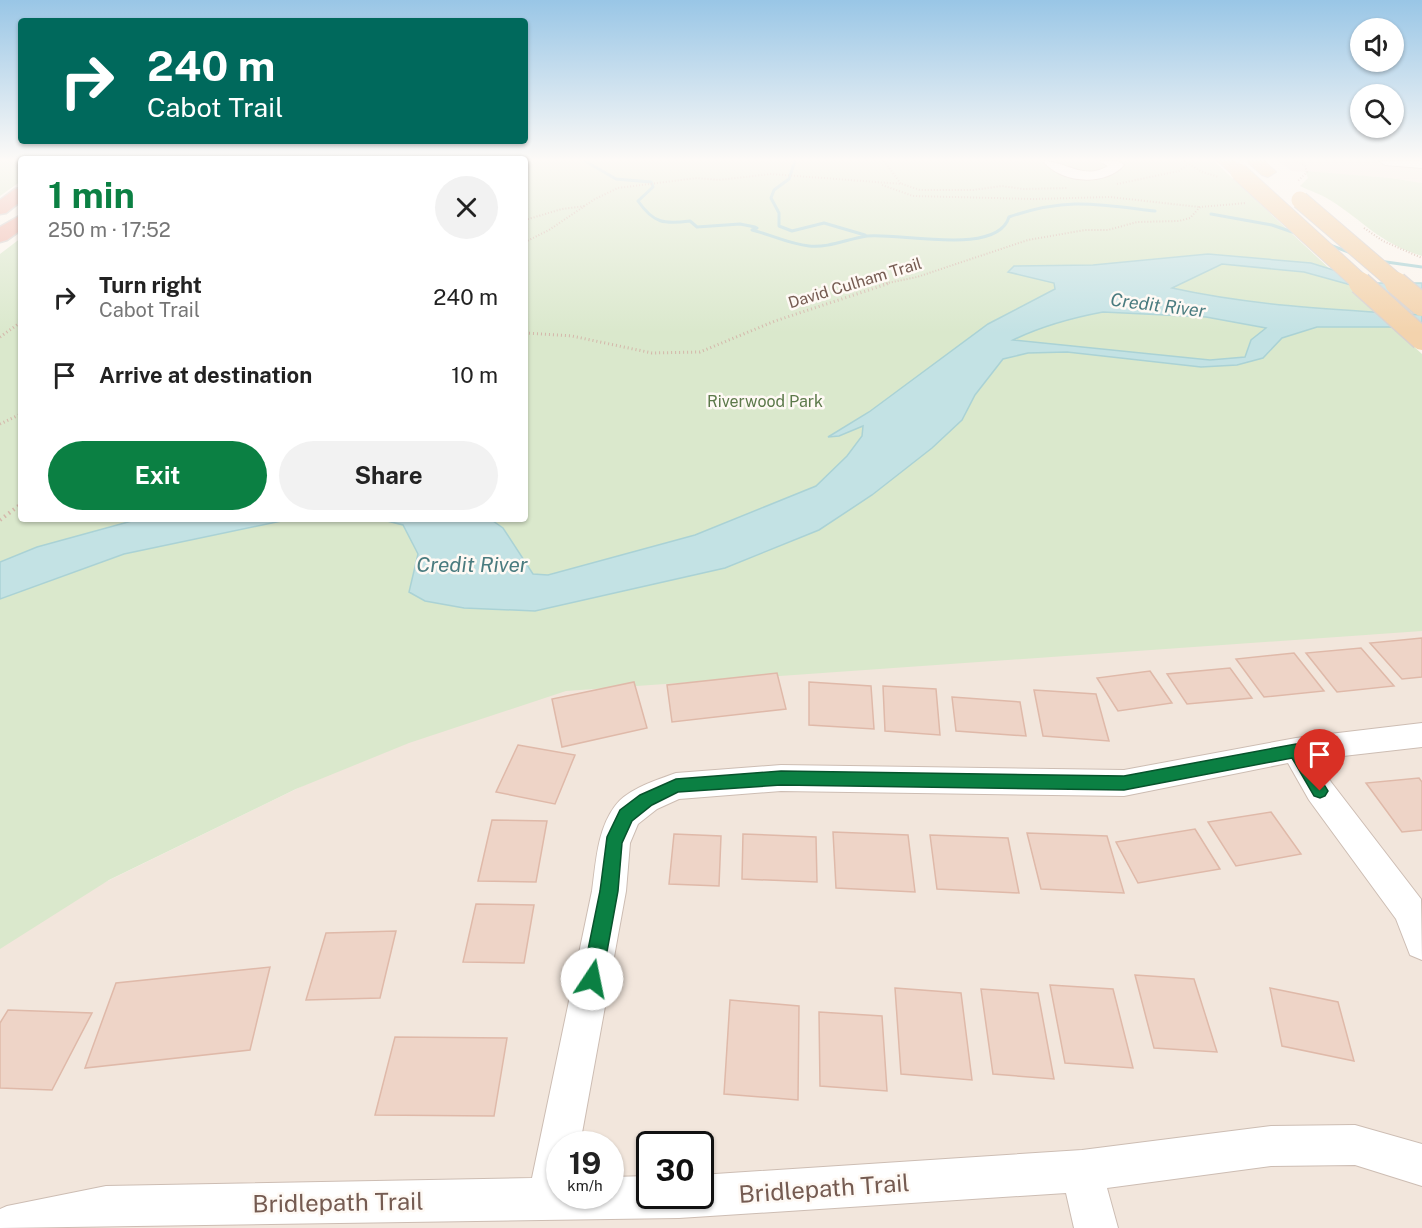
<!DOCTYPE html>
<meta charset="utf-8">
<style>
body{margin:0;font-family:"Public Sans",sans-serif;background:#f2f2f2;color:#222;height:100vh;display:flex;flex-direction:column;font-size:22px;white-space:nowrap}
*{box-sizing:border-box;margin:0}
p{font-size:20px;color:#767676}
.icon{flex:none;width:33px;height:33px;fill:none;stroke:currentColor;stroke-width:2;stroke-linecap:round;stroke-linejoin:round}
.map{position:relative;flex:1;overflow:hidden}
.details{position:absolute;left:18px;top:156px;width:510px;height:366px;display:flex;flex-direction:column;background:#fff;border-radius:6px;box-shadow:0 2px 4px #0004}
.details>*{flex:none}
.top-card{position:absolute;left:18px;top:18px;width:510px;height:126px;border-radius:6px;box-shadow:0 2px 4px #0004;background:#00695c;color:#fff;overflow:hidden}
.buttons{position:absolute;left:1350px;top:18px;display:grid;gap:12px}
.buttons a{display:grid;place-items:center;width:54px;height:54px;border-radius:50%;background:#fff;box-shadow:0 2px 4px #0004;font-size:30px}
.speed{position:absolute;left:546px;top:1131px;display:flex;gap:12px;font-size:30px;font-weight:700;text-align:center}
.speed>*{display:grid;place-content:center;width:78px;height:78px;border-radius:50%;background:#fff;box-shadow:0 2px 4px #0004;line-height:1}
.speed small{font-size:15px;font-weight:400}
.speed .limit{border:3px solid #111;border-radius:9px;background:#fff;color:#111}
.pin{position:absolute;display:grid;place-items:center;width:51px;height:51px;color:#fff;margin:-62px -26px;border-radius:50% 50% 50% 0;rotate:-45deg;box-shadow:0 0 6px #0007}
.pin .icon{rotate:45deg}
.me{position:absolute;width:66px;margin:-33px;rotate:11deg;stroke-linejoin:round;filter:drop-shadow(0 0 4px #0008)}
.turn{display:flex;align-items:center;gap:21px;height:126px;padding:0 30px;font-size:27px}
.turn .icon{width:78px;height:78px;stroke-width:2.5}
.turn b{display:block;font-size:42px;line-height:51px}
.round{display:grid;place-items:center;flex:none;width:63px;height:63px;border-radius:32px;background:#f2f2f2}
.overview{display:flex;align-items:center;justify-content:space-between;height:102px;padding:0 30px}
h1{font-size:36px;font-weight:700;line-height:45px;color:#0b8043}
.cta{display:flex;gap:12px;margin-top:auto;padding:12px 30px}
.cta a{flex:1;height:69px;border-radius:36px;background:#0b8043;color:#fff;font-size:24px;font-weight:700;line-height:69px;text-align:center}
.cta a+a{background:#f2f2f2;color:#222}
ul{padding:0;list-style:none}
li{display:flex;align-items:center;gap:18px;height:78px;padding:0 30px}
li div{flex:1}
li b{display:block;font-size:22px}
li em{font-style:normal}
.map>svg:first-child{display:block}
</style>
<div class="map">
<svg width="1422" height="1228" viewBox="0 0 1422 1228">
<rect width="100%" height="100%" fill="#fbf5ed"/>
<g fill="#f2e6dc" fill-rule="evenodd">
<polygon points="1278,161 1422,161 1422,183 1391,178 1292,171"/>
<path d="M1422,544V1228H0V944L93,888L518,681ZM560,1144H610V1196H560ZM650,1144H700V1196H650Z"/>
</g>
<g fill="#dae8cc">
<polygon points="0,161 21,161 21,181 0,196"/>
<polygon points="525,161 1214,161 1346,284 1422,297 1422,315 1377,313 1422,354 1422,631 566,691 409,743 296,789 109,880 0,949 0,254 21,238 21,519 525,519"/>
<path d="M1305,171L1391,178L1422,183V256C1379,243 1365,222 1330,200C1321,194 1310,191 1300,186L1308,178Z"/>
</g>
<g fill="#c3e2e4" stroke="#aad2d5" stroke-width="1.5" fill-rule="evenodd">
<path d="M1208,254L1311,263L1375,283H1422V297L1387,295L1304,272L1222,264L1172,288C1254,306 1338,310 1422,315V330L1390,327H1317L1282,338L1263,358L1237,365L1201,367L1067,352L1028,353L1003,359L975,395L962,420L932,448L872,495L819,530L725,568L535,611L464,608L425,601L409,592L418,554L403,525L379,519H490L503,528L533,574L548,575L695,535L816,486L847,456L862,436L863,426L839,436L828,437L869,412L988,324L1055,289L1054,283L1008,272L1014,266L1093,265ZM1103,312L1206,317L1266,328L1251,340L1245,357L1210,360L1013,340C1042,326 1071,318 1103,312Z"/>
<polygon points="139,519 291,519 124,554 0,599 0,562 37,547"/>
</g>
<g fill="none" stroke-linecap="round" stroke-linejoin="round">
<g stroke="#aad2d5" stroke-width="3">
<path d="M585,161L616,179L651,182L653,187L638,201C654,224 664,224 690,221L697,227L740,224L755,227L757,228L752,230C772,235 789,244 809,246C829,248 847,239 867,236C898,232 997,257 1009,217C1066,197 1097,204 1155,211"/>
<polyline points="795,161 789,179 774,190 771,198 779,213 779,226 792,231 824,223 865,235"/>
<polyline points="1211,214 1272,225 1298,234"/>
<polyline points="1327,244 1354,254"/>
<polyline points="1379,261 1422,267"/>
</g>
</g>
<g fill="#eed4c7" stroke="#dfb9a9" stroke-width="1.5">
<polygon points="1422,638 1422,677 1402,679 1370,643"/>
<polygon points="1361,648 1394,686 1337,692 1306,653"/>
<polygon points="1294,653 1324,691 1264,697 1236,659"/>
<polygon points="1230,668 1252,698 1187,704 1167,674"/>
<polygon points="1150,671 1172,703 1118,711 1097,678"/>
<polygon points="777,673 786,709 672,722 667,685"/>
<polygon points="634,682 647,728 562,747 552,699"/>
<polygon points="809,682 871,686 874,729 809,725"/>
<polygon points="883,686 936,689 940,735 885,731"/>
<polygon points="1034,690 1096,694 1109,741 1043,736"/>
<polygon points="952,697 1020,702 1026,736 956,731"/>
<polygon points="518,745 575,755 555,804 496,792"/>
<polygon points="1419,778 1422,782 1422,830 1402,832 1366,783"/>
<polygon points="1271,812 1301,854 1236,866 1208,822"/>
<polygon points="492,820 547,821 536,882 478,881"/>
<polygon points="1195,829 1220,869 1138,883 1116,842"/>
<polygon points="833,832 908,835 915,892 836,888"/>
<polygon points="1027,833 1107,836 1124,893 1041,889"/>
<polygon points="674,834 721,836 719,886 669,884"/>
<polygon points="743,834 816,837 817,882 742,879"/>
<polygon points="930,835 1008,838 1019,893 937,889"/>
<polygon points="476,904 534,905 524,963 463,962"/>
<polygon points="396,931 380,998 306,1000 326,933"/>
<polygon points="270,967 250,1050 85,1068 116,983"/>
<polygon points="1135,975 1194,979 1217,1052 1154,1048"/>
<polygon points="1050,985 1113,989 1133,1068 1065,1063"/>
<polygon points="895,988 961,993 972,1080 901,1074"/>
<polygon points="1270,988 1338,1002 1354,1061 1282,1046"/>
<polygon points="981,989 1038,993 1054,1079 993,1074"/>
<polygon points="730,1000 799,1006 798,1100 724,1094"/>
<polygon points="8,1010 92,1013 52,1090 0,1088 0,1023"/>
<polygon points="819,1012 882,1016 887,1091 820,1086"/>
<polygon points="395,1037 507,1038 494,1116 375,1115"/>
</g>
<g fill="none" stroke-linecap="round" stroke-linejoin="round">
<defs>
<g id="minor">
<path d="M1043,161C1066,161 1084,181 1108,166L1099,161H1118L1124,165C1105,187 1060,183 1043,161Z"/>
<polygon points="1379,161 1422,161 1422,168 1385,165"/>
<path d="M1422,723V747L1317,759L1331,782L1421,899L1422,960L1410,955L1396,919L1309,800L1288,763L1124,796L781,791L679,799L657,809L638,824L630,843L626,891L580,1144H560V1196H610V1177L650,1176V1196H700V1175L1082,1150L1271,1126L1355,1125L1422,1144V1186L1355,1165L1271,1166L1107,1188L1118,1228H1074L1066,1193L679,1218L0,1228V1209L7,1206L106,1186L532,1178L592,891C596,863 597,830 615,806C627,789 657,780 676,773L781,765L1124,770L1296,738Z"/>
</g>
<g id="major">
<polygon points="1218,161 1235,161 1247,172 1239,177 1233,175"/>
<polygon points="1247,161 1264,161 1276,172 1268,177 1262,175"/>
</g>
<g id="highway">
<polygon points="21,188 21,201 6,213 0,214 0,200 15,189"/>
<polygon points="21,215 21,230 7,240 0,242 0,227"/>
</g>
</defs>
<use href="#minor" stroke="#cdbdb3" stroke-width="2"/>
<use href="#major" stroke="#d8d1ce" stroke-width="2"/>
<use href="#highway" stroke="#d8d1ce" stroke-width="3"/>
<g stroke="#d4b7aa" stroke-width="2" stroke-dasharray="1 2" stroke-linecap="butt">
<polyline points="884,161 901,184"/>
<polyline points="1184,161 1202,172 1219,177"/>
<polyline points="1297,161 1305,166 1307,172 1298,181"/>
<polyline points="1117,184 1179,171 1187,165"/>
<polyline points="882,185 913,196 1034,199 1110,197 1199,207"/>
<polyline points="525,188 527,190 525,193"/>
<polyline points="525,220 562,209 585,206"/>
<polyline points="1364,228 1383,241 1422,258"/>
<polyline points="525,242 549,230 595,199 618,188 697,178 719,180 771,174 902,184 920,190 973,190 1002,186 1023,189 1068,188"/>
<polyline points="883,284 917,277 1028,240 1085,230 1108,230 1137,222 1179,221 1190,218 1200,207 1246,203"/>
</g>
<g stroke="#d4b7aa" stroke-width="3" stroke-dasharray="1 3" stroke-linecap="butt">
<polyline points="525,333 572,336 652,353 700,352 775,321 890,283"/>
<polyline points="0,337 21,322"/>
<polyline points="0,424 21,414"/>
</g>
<polyline stroke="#d4b7aa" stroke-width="4" stroke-dasharray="1.5 4" stroke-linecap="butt" points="0,520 21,504"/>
<use href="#minor" fill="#fff" fill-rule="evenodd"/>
<use href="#major" fill="#f3d3ad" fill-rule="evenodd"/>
<use href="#highway" fill="#efb7ab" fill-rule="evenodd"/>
<defs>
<g id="major-bridge-far1">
<polyline points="1239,172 1362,284"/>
<polyline points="1300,200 1398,284"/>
</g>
<g id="major-bridge">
<polyline points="1360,283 1422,339"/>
<polyline points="1396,283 1422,305"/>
</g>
</defs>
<use href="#major-bridge-far1" stroke="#d8d1ce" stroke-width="19" stroke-linecap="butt"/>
<use href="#major-bridge" stroke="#d8d1ce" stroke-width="25" stroke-linecap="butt"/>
<use href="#major-bridge-far1" stroke="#f3d3ad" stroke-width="17"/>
<use href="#major-bridge" stroke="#f3d3ad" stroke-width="22"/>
</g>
<linearGradient id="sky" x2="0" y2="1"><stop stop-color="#99c6e6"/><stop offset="0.48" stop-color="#fdfaf7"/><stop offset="1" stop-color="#fdfaf7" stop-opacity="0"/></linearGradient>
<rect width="1422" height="333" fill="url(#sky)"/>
<polygon fill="#0b8043" stroke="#07532c" stroke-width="1.5" points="1296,744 1302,746 1325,786 1328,791 1325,796 1320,798 1314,796 1292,758 1124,790 781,785 678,792 652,805 632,821 622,843 618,891 602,979 599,986 592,988 585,986 582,979 600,891 607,837 620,810 640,795 676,779 781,771 1124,776"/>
<g text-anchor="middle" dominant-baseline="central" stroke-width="5" stroke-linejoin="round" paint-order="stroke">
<g font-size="16" fill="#755b51" stroke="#fef9f4">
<text transform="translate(855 283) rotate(-17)">David Culham Trail</text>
</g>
<g font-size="16" fill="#5c794a" stroke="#fef9f4">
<text x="765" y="401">Riverwood Park</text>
</g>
<g font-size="18" font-style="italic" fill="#497b7f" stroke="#fef9f4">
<text transform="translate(1158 305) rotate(7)">Credit River</text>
</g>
<g font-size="21" font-style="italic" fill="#497b7f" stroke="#fef9f4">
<text x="472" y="564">Credit River</text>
</g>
<g font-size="24" fill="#755b51" stroke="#fef9f4">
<text transform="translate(824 1188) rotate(-4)">Bridlepath Trail</text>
<text transform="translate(338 1202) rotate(-1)">Bridlepath Trail</text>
</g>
</g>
</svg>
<div class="buttons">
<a><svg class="icon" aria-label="sound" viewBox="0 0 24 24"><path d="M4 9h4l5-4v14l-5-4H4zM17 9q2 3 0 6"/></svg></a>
<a><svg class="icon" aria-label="search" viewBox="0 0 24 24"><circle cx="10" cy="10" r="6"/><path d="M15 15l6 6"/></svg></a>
</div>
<div class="speed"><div>19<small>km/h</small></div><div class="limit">30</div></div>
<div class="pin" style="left:1320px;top:791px;background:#d93025"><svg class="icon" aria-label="arrive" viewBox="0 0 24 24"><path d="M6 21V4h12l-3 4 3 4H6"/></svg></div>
<svg class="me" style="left:592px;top:979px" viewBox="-20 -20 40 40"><circle r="19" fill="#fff"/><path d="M0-13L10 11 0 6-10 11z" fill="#0b8043"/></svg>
<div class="top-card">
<div class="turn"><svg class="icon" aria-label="right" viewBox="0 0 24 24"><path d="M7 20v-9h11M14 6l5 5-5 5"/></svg><div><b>240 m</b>Cabot Trail</div></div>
</div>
<section class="details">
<div class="overview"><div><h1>1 min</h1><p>250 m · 17:52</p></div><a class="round"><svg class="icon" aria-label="close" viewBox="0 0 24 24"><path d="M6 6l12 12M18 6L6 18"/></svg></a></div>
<ul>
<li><svg class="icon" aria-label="right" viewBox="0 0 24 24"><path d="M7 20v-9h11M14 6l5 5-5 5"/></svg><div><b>Turn right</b><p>Cabot Trail</p></div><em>240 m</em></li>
<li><svg class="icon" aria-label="arrive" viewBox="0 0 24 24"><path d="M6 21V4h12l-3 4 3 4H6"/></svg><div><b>Arrive at destination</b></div><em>10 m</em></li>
</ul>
<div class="cta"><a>Exit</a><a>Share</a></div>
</section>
</div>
